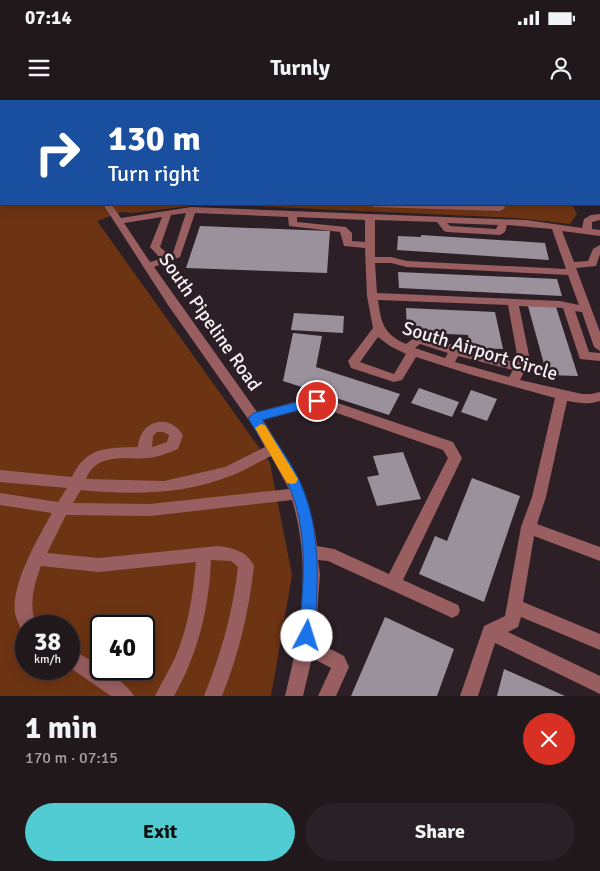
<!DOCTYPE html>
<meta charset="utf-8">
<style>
body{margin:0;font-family:Signika,sans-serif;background:#292125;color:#f1f3f6;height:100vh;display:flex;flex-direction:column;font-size:19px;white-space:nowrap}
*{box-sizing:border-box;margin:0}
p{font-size:16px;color:#a2a0a3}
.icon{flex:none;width:28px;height:28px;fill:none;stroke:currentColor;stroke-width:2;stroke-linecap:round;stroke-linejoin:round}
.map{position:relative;height:596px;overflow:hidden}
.sheet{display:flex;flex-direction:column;background:#21181c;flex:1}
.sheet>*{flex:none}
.hud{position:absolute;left:0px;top:0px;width:600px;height:105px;box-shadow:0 2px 12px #0003,0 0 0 1px #3e373b;background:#1a4fa0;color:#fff;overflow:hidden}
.speed{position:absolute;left:15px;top:515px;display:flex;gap:10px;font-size:25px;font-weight:700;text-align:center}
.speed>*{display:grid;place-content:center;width:65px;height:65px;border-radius:50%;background:#21181c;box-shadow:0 2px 12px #0003,0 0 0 1px #3e373b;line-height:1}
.speed small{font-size:12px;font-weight:400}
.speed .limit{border:2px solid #111;border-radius:8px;background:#fff;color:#111}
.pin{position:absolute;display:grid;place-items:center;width:42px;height:42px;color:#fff;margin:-21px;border:2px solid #fff;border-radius:50%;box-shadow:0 1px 5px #0007}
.me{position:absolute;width:55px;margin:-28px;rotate:5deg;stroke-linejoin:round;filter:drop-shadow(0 0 4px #0008)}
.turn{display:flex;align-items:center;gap:18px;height:105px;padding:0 25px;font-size:22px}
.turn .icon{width:65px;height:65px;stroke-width:2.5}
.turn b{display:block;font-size:35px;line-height:42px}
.round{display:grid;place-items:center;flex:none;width:52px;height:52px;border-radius:26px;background:#292125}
.summary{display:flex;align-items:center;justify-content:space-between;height:85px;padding:0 25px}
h1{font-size:30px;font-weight:700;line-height:38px}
.action{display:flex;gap:10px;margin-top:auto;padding:10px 25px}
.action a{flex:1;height:58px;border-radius:30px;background:#51ccd3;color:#111;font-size:20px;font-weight:700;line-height:58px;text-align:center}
.action a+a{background:#292125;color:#f1f3f6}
.status{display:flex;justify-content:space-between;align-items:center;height:35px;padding:0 25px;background:#21181c;direction:ltr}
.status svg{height:14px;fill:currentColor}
header{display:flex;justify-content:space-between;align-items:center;height:65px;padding:0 25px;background:#21181c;font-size:22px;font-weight:700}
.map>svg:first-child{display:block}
</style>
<div class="status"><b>07:14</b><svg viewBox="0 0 49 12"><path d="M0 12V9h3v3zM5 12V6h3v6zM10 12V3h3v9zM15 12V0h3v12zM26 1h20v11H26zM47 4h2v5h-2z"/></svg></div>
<header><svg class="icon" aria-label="menu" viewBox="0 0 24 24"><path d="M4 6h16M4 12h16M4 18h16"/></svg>Turnly<svg class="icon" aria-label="person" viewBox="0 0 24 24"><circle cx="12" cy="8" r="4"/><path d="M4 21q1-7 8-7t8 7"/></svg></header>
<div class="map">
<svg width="600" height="596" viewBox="0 0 600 596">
<rect width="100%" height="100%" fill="#2c2026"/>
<path fill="#6d3413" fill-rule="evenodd" d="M0,0L515,1H1V104H572L577,114L570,124L517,118L209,104L131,113L122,112L97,121L270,363L292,475L271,596H0ZM26,526H69V569H26ZM101,526H144V569H101Z"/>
<g fill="#9a919d">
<polygon points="200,126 330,131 327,173 186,168"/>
<polygon points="421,135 545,143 549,160 397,150 398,136 421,137"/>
<polygon points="398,172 557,179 562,196 399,188"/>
<polygon points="528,206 556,207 578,276 547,275"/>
<polygon points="406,208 495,212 503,249 470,248 468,235 407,232"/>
<polygon points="294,213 344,216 343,233 291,230"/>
<polygon points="293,233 322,236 316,267 400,294 389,315 283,281"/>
<polygon points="419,288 459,302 452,317 411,303"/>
<polygon points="471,290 497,299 487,321 461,312"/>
<polygon points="403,352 421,399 377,406 367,377 379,375 373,356"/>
<polygon points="472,378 520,396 484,502 419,474 435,436 447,441"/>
<polygon points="385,517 454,549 437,596 351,596"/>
<polygon points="504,569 565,596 497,596"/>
</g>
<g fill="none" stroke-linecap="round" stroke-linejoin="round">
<g fill="#985e60" fill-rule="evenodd">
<polygon points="56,0 64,0 64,1 57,1"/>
<polygon points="491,0 509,0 510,1 492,1"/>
<rect x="599" y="35" width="1" height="5"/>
<rect x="599" y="45" width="1" height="5"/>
<rect x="0" y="54" width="1" height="4"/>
<path d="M103,104H111L121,118L191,107L526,120L582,128L584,119L591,115L600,114V120L592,122V129L600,130V136L562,131L574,162L588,161L593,149L600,145V154L596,166L576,168L600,232V251L594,247L582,212L575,211L589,252L600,253V261L580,259L563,208L519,206L530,260L520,280L582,294H591L600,292V301C588,305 579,303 567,301L546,397L537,424L600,447V461L534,436L523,502L600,534V550L521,517L518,527L508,532L600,576V594L495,543L478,596H460L484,526L505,516L521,427L532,397L555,298L472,275L416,257L402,280L394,282L351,268L348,261L373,228L367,196L365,148L344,146L340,132L289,126L288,117L195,113L180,157L154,167L257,312L317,296L453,342L462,358L403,480L458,505L460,510L458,515L452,518L446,515L328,461L318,460L320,474L315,541L344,556L349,567L336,596H318L331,568L312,558L303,596H285C301,532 312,465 292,400L150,416L66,415L47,453L99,458L218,446C233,448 247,451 254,466C249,511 239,554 222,596H204C221,554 233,512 238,467L231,461L211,460C209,508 198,554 174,596H155C161,583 169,571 175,558C188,528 193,495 196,462L99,472L41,466C33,487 29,505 36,526H26V533L22,532C20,526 16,519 15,513C11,484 38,438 52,413L0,405V393L58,402L67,388L0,382V370L72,377C86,346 108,348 138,347C140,319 170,313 183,335L178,349C168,353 159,357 148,358C124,360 97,352 86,379L164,381L225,367L265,347L253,326L168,205ZM186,113L173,153L169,155L160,147L171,115ZM162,117L150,147L161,159L150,162L124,123ZM297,117L365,120V142L352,141V133L346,127L297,122ZM375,120L437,122L444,131L447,132L500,135L505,132L507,125L552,129L566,169L407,161L391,157H375ZM447,123L498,125L496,129L450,126ZM375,163H391L407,167L568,175L579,205L560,201L377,193ZM378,200L508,205L518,260L517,263L418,235L406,244C383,234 381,222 378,200ZM378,237L390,246L406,254L394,274L360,262ZM420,244L448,253L445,258L415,248ZM458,256L513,270L509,277L455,262ZM317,306L443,350L448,358L389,474L334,449L317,446C311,393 290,364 263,320ZM157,332H163L169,335L167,342L152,347L153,336ZM271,356L289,389L150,404L73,403L81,390C133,395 183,395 233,375C246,370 258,362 271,356Z"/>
<polygon points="370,104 503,104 505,108 500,111 374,107"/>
<path d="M69,549C83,554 128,583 134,596H111L69,567Z"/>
</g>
</g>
<path fill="#1a73e8" stroke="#114b97" d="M317,297L321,298L322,301L321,304L262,320C274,340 290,360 300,382C322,431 318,484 314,536L312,542L307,544L301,542L299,536C303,486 310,432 288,384C278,361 261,340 248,318L254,313Z"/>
<polygon fill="#f59e0b" points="261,324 265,325 296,376 298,379 296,383 292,384 287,383 255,328"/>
<g text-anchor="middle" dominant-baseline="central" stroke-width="5" stroke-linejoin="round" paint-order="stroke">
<g font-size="19" fill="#f9f1f4" stroke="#2c2026">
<text transform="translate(210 222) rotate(55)">South Pipeline Road</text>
<text transform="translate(480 251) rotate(17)">South Airport Circle</text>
</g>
</g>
</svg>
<div class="speed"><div>38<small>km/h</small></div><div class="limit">40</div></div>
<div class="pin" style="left:317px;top:301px;background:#d93025"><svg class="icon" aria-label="arrive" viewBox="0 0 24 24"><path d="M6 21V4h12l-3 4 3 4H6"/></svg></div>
<svg class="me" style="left:307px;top:536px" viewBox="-20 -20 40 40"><circle r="19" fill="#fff"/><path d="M0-13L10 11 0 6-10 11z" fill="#1a73e8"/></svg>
<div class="hud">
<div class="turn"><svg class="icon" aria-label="right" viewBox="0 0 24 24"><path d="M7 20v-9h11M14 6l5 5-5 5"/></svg><div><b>130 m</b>Turn right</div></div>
</div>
</div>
<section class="sheet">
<div class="summary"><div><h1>1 min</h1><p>170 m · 07:15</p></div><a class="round" style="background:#d93025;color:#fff"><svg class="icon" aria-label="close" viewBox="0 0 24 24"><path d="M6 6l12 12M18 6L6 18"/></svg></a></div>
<div class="action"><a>Exit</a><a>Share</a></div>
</section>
